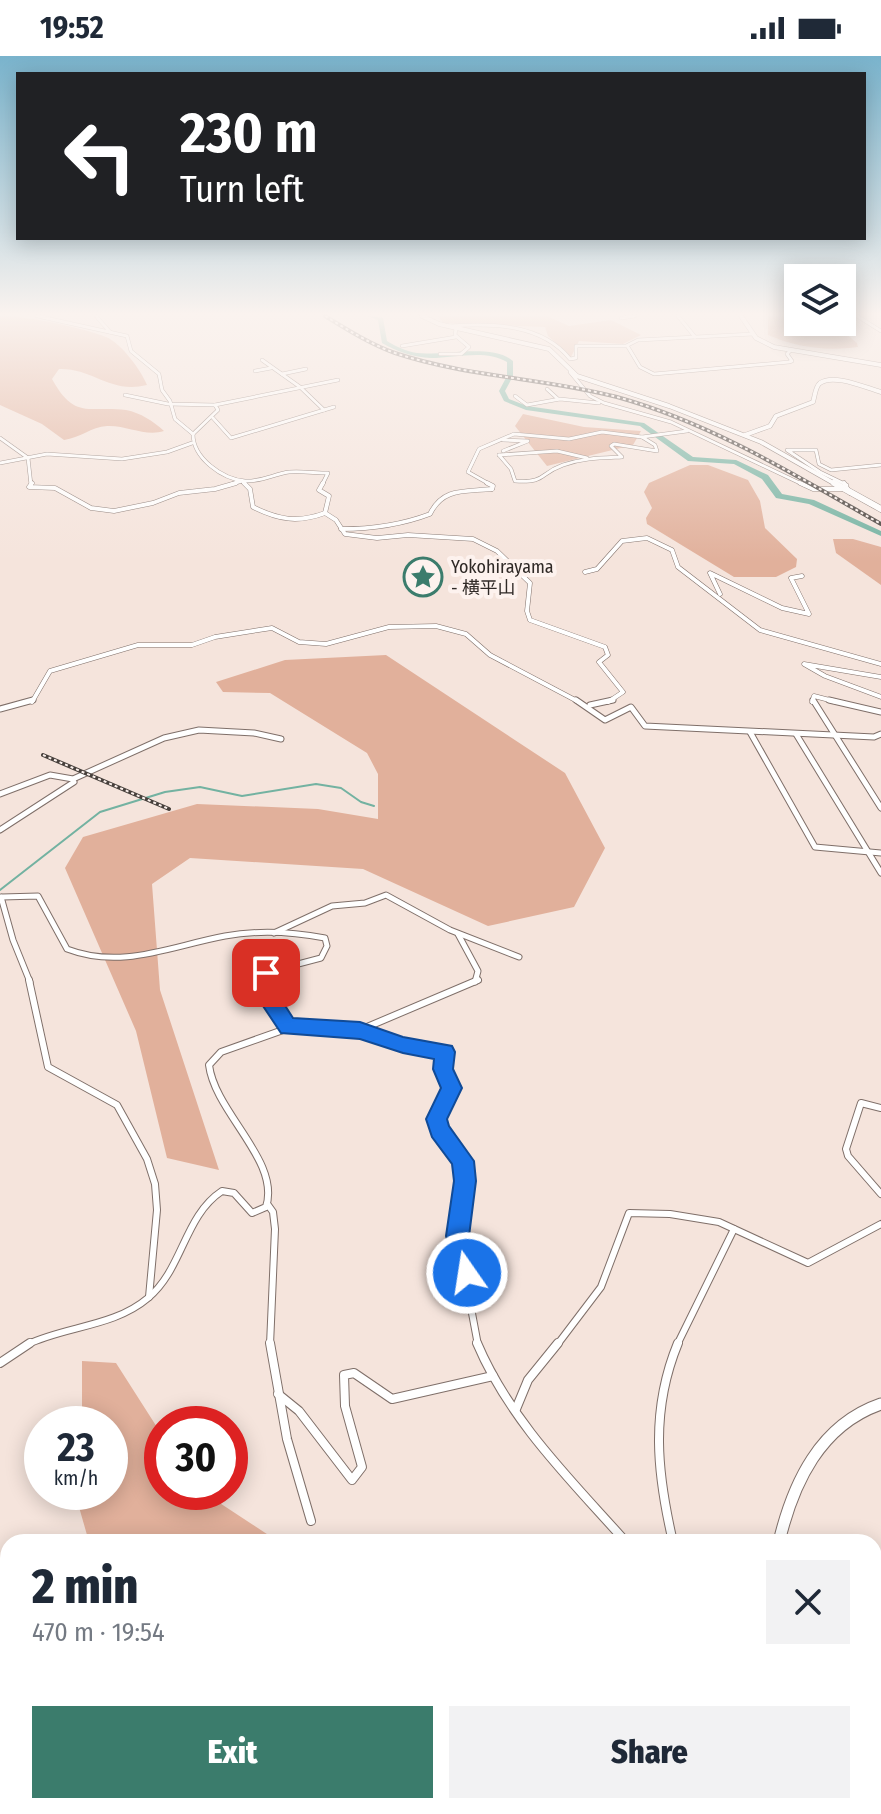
<!DOCTYPE html>
<meta charset="utf-8">
<style>
body{margin:0;font-family:"Fira Sans Condensed","Noto Sans JP",sans-serif;background:#f2f2f3;color:#1f2937;height:100vh;display:flex;flex-direction:column;font-size:30px;white-space:nowrap}
*{box-sizing:border-box;margin:0}
p{font-size:26px;color:#747a83}
.icon{flex:none;width:44px;height:44px;fill:none;stroke:currentColor;stroke-width:2;stroke-linecap:round;stroke-linejoin:round}
.map{position:relative;flex:1;overflow:hidden}
.details{position:absolute;left:0px;top:1478px;width:882px;height:280px;display:flex;flex-direction:column;background:#fff;border-radius:24px 24px 0 0;box-shadow:0 4px 20px #0003}
.details>*{flex:none}
.guide{position:absolute;left:16px;top:16px;width:850px;height:168px;border-radius:0px;box-shadow:0 4px 20px #0003;background:#202124;color:#fff;overflow:hidden}
.controls{position:absolute;left:784px;top:208px;display:grid;gap:16px}
.controls a{display:grid;place-items:center;width:72px;height:72px;border-radius:0px;background:#fff;box-shadow:0 4px 20px #0003;font-size:40px}
.speed{position:absolute;left:24px;top:1350px;display:flex;gap:16px;font-size:40px;font-weight:700;text-align:center}
.speed>*{display:grid;place-content:center;width:104px;height:104px;border-radius:50%;background:#fff;box-shadow:0 4px 20px #0003;line-height:1}
.speed small{font-size:20px;font-weight:400}
.speed .limit{border:12px solid #d22;background:#fff;color:#111}
.pin{position:absolute;display:grid;place-items:center;width:68px;height:68px;color:#fff;margin:-34px;border-radius:16px;box-shadow:0 4px 12px #0006}
.me{position:absolute;width:88px;margin:-44px;rotate:347deg;stroke-linejoin:round;filter:drop-shadow(0 0 6px #0008)}
.turn{display:flex;align-items:center;gap:28px;height:168px;padding:0 32px;font-size:36px}
.turn .icon{width:104px;height:104px;stroke-width:2.5}
.turn b{display:block;font-size:56px;line-height:68px}
.round{display:grid;place-items:center;flex:none;width:84px;height:84px;border-radius:0px;background:#f2f2f3}
.overview{display:flex;align-items:center;justify-content:space-between;height:136px;padding:0 32px}
h1{font-size:48px;font-weight:800;line-height:60px}
.button{display:flex;gap:16px;margin-top:auto;padding:16px 32px}
.button a{flex:1;height:92px;border-radius:0px;background:#3b7c6c;color:#fff;font-size:32px;font-weight:800;line-height:92px;text-align:center}
.button a+a{background:#f2f2f3;color:#1f2937}
.status{display:flex;justify-content:space-between;align-items:center;height:56px;padding:0 40px;background:#fff;direction:ltr}
.status svg{height:22px;fill:currentColor}
.map>svg:first-child{display:block}
</style>
<div class="status"><b>19:52</b><svg viewBox="0 0 49 12"><path d="M0 12V9h3v3zM5 12V6h3v6zM10 12V3h3v9zM15 12V0h3v12zM26 1h20v11H26zM47 4h2v5h-2z"/></svg></div>
<div class="map">
<svg width="881" height="1758" viewBox="0 0 881 1758">
<rect width="100%" height="100%" fill="#f5e4dc"/>
<g fill="#e1b09b">
<path d="M0,260C27,260 80,271 106,281C121,287 141,314 147,329C109,338 94,312 59,313L52,323C75,365 90,349 126,354C141,357 153,365 164,375C145,381 127,369 107,370C91,371 80,382 64,384L42,368L0,349Z"/>
<polygon points="438,260 547,260 569,270 611,264 641,279 623,288 579,285 571,301 548,280 545,271 443,267"/>
<path d="M768,260H795V270L809,274L817,272L816,266H832L857,287L858,291C825,295 799,292 768,279Z"/>
<polygon points="523,358 584,371 641,375 633,389 547,410 515,370"/>
<polygon points="690,409 708,409 748,424 760,445 765,472 797,503 796,511 776,521 734,521 647,468 646,462 652,452 644,436 649,427"/>
<polygon points="833,483 853,483 881,491 881,529 836,497"/>
<polygon points="386,599 565,717 605,792 574,851 488,870 363,813 190,802 152,828 160,934 219,1114 167,1102 136,975 65,812 83,781 197,748 318,753 378,763 378,718 367,697 270,637 223,636 216,626 285,604"/>
<polygon points="82,1305 116,1307 162,1379 162,1436 203,1436 279,1486 89,1486 79,1451 79,1436 110,1436 110,1368 82,1368"/>
</g>
<g fill="none" stroke-linecap="round" stroke-linejoin="round">
<polyline stroke="#73b2a1" stroke-width="2" points="0,834 100,756 165,736 200,731 242,740 316,728 341,732 361,746 374,750"/>
<path fill="#73b2a1" fill-rule="evenodd" d="M368,260L383,262L387,285C397,291 406,295 417,297C443,300 493,287 513,305V320L505,335L509,343L527,350L644,367L693,401L736,404L768,419L782,438L814,444L881,475V480L809,448L776,442L762,423L734,408L688,405L640,370L526,354L504,345L499,335L507,320V306C486,293 454,302 431,302C413,301 398,296 382,287L378,264Z"/>
<defs>
<g id="street-far4">
<polyline points="37,260 127,280 131,295 159,318 162,334 170,345 175,363 193,378"/>
<polyline points="96,260 110,276"/>
<polyline points="678,260 695,281"/>
<polyline points="857,260 881,275"/>
<polyline points="621,262 635,260"/>
<path d="M450,270C493,267 542,268 570,303L576,302V290H626L638,284L753,278"/>
<polyline points="402,290 456,281"/>
<polyline points="628,291 640,311 654,318 789,306 792,305 787,298 790,295"/>
<polyline points="440,298 461,298 469,291 455,279 456,272"/>
<polyline points="262,304 300,331 324,354"/>
<polyline points="255,315 271,312"/>
<polyline points="570,316 590,340 604,347 671,366 804,429"/>
<polyline points="282,318 306,313"/>
<polyline points="547,333 558,343"/>
<polyline points="125,339 168,348 215,349 338,324"/>
<polyline points="515,340 527,349 560,343 599,347"/>
<polyline points="213,362 231,382 334,351"/>
<path d="M193,378C193,402 222,423 245,425C261,426 274,418 289,416C302,415 316,417 328,417L322,429"/>
<polyline points="193,378 218,354 215,349"/>
<polyline points="0,382 28,402 31,429"/>
<polyline points="503,384 528,385 503,395"/>
<path d="M499,399L511,413L515,425C547,427 538,418 563,409C583,402 601,402 622,401L611,390L614,388L657,395L655,389L642,381"/>
<polyline points="499,399 557,395 587,402"/>
<polyline points="0,407 47,398 122,403 167,396 192,387"/>
<polyline points="242,425 246,429"/>
<polyline points="229,429 242,425"/>
<polyline points="491,429 468,416 479,393 514,378 569,383 602,376 642,381 687,375"/>
<polyline points="847,429 820,416 787,394 816,394 819,408 831,414 881,409"/>
</g>
<g id="street-far3">
<polyline points="32,427 29,431 55,432 91,452 114,455 153,447 179,437 215,433 236,427"/>
<path d="M244,427L250,433L253,451C279,464 298,467 325,457"/>
<polyline points="323,427 319,434 329,440 325,457"/>
<polyline points="487,427 493,430 492,433"/>
<polyline points="800,427 813,433 842,433"/>
<polyline points="844,427 850,437"/>
<polyline points="325,457 336,464 345,478 377,482 408,479 473,483 497,495 530,527 527,555 530,564 605,591 608,599 599,606 623,636 608,646"/>
<path d="M341,473C372,473 401,469 430,458C443,431 465,436 492,433"/>
<polyline points="585,516 597,513 622,485 647,482 672,494 678,511 760,574 881,608"/>
<polyline points="720,538 710,517 782,552 809,558 791,522 802,520"/>
<polyline points="881,621 804,608 825,620 881,641"/>
<polyline points="32,646 50,615 138,589 192,589 215,581 272,572 299,586 326,588 389,571 436,570 466,578 490,599 579,646"/>
<polyline points="812,646 814,640 837,646"/>
</g>
<g id="street-far2">
<polyline points="576,644 605,664 631,651 645,670 874,681 881,678"/>
<polyline points="813,644 881,752"/>
<polyline points="829,644 881,656"/>
<polyline points="590,649 613,644"/>
<polyline points="0,653 33,644"/>
<polyline points="750,676 815,791 881,797"/>
<polyline points="796,678 881,817"/>
<polyline points="0,738 50,719 73,723 164,682 199,674 254,677 281,683"/>
<polyline points="0,774 74,726"/>
<polyline points="1,841 13,884 30,926"/>
<path d="M2,841L38,840L67,893C122,914 171,890 225,880C258,874 293,876 325,882L327,890L321,902L260,918L261,926"/>
<polyline points="274,877 332,850 365,847 386,839 450,874 519,901"/>
<polyline points="458,878 478,915 475,926"/>
</g>
<g id="street-far1">
<polyline points="29,924 48,1011 117,1049 147,1103 155,1128 157,1154 149,1241"/>
<polyline points="261,924 263,936 288,971"/>
<polyline points="360,974 478,924"/>
<polyline points="881,1052 861,1047 846,1093 848,1100 881,1138"/>
<polyline points="268,1149 273,1156 275,1173 270,1289"/>
<path d="M26,1289C65,1270 114,1271 148,1242C183,1213 184,1160 222,1135L234,1137L252,1157L266,1151C281,1105 215,1057 209,1009L221,996L300,968L360,974L403,989L445,996L443,1013L451,1032L437,1065L464,1112L458,1183L478,1289"/>
<polyline points="557,1289 601,1231 629,1157 670,1158 719,1166 808,1207 881,1168"/>
<polyline points="677,1289 734,1173"/>
</g>
<g id="street">
<polyline points="270,1287 287,1383 311,1465"/>
<path d="M477,1287C510,1365 571,1424 626,1486"/>
<polyline points="0,1307 30,1287"/>
<polyline points="278,1338 299,1355 352,1424 362,1411 345,1350 344,1319 354,1317 392,1343 493,1320"/>
<polyline points="516,1353 528,1324 558,1287"/>
<path d="M673,1486C657,1417 650,1355 678,1287"/>
</g>
<g id="secondary-far1">
<polyline points="741,260 756,282 774,291 881,309"/>
<path d="M745,379L770,370L776,360L813,346C815,340 815,331 820,327C834,317 866,332 881,336"/>
</g>
<g id="secondary">
<path d="M779,1486C793,1427 820,1369 881,1348"/>
<polyline points="723,1758 724,1750"/>
</g>
<polyline id="primary-far1" points="422,260 439,268 549,293 577,320 669,350 761,386 837,429"/>
<polyline id="primary" points="834,427 881,453"/>
</defs>
<use href="#street-far4" stroke="#7f6f69" stroke-width="4"/>
<use href="#street-far3" stroke="#7f6f69" stroke-width="5"/>
<use href="#street-far2" stroke="#7f6f69" stroke-width="7"/>
<use href="#street-far1" stroke="#7f6f69" stroke-width="8"/>
<use href="#street" stroke="#7f6f69" stroke-width="10"/>
<use href="#secondary-far1" stroke="#7f6f69" stroke-width="5"/>
<use href="#secondary" stroke="#7f6f69" stroke-width="13"/>
<use href="#primary-far1" stroke="#7f6f69" stroke-width="5"/>
<use href="#primary" stroke="#7f6f69" stroke-width="7"/>
<use href="#street-far4" stroke="#fff" stroke-width="3"/>
<use href="#street-far3" stroke="#fff" stroke-width="4"/>
<use href="#street-far2" stroke="#fff" stroke-width="5"/>
<use href="#street-far1" stroke="#fff" stroke-width="6"/>
<use href="#street" stroke="#fff" stroke-width="8"/>
<use href="#secondary-far1" stroke="#fff" stroke-width="4"/>
<use href="#secondary" stroke="#fff" stroke-width="11"/>
<use href="#primary-far1" stroke="#fff" stroke-width="4"/>
<use href="#primary" stroke="#fff" stroke-width="6"/>
<defs>
<g id="rail">
<path d="M325,260C348,274 370,288 395,297C467,321 544,322 617,341C711,367 797,420 881,468"/>
<polyline points="43,699 169,753"/>
</g>
</defs>
<use href="#rail" stroke="#47403c" stroke-width="4"/>
<use href="#rail" stroke="#fdf2ee" stroke-width="2" stroke-dasharray="3" stroke-linecap="butt"/>
</g>
<linearGradient id="sky" x2="0" y2="1"><stop stop-color="#79b3cc"/><stop offset="0.51" stop-color="#faf3ef"/><stop offset="1" stop-color="#faf3ef" stop-opacity="0"/></linearGradient>
<rect width="881" height="506" fill="url(#sky)"/>
<polygon fill="#1a73e8" stroke="#114b97" stroke-width="2" points="266,909 272,911 275,917 268,923 293,962 360,966 403,981 452,990 455,996 453,1013 462,1032 447,1063 449,1070 474,1105 476,1125 469,1180 478,1217 475,1225 467,1229 458,1225 446,1180 454,1125 452,1108 432,1081 426,1063 441,1032 433,1013 434,1003 403,997 360,983 281,977 257,941 250,923 254,913"/>
<defs>
<symbol id="sight-ring" viewBox="-11 -11 22 22"><circle r="9.5" fill="#fdf2ee" stroke="#3b7c6c" stroke-width="1.5"/><path d="M0-6L1.8-2.2L6-1.7L2.9 1.2L3.7 5.4L0 3.3L-3.7 5.4L-2.9 1.2L-6-1.7L-1.8-2.2Z" fill="#3b7c6c"/></symbol>
</defs>
<g fill-rule="evenodd">
<use href="#sight-ring" x="401" y="499" width="44" height="44"/>
</g>
<g text-anchor="middle" dominant-baseline="central" stroke-width="8" stroke-linejoin="round" paint-order="stroke">
<g font-size="18" fill="#2f2926" stroke="#fdf2ee" text-anchor="start">
<text x="451" y="511">Yokohirayama<tspan x="451" dy="21">- 横平山</tspan></text>
</g>
</g>
</svg>
<div class="controls">
<a><svg class="icon" aria-label="layers" viewBox="0 0 24 24"><path d="M12 4l9 5-9 5-9-5zM3 14l9 5 9-5"/></svg></a>
</div>
<div class="speed"><div>23<small>km/h</small></div><div class="limit">30</div></div>
<div class="pin" style="left:266px;top:917px;background:#d93025"><svg class="icon" aria-label="arrive" viewBox="0 0 24 24"><path d="M6 21V4h12l-3 4 3 4H6"/></svg></div>
<svg class="me" style="left:467px;top:1217px" viewBox="-20 -20 40 40"><circle r="17" fill="#1a73e8" stroke="#fff" stroke-width="3"/><path d="M0-11L8 9 0 5-8 9z" fill="#fff"/></svg>
<div class="guide">
<div class="turn"><svg class="icon" aria-label="left" viewBox="0 0 24 24"><path d="M17 20v-9H6M10 6l-5 5 5 5"/></svg><div><b>230 m</b>Turn left</div></div>
</div>
<section class="details">
<div class="overview"><div><h1>2 min</h1><p>470 m · 19:54</p></div><a class="round"><svg class="icon" aria-label="close" viewBox="0 0 24 24"><path d="M6 6l12 12M18 6L6 18"/></svg></a></div>
<div class="button"><a>Exit</a><a>Share</a></div>
</section>
</div>
